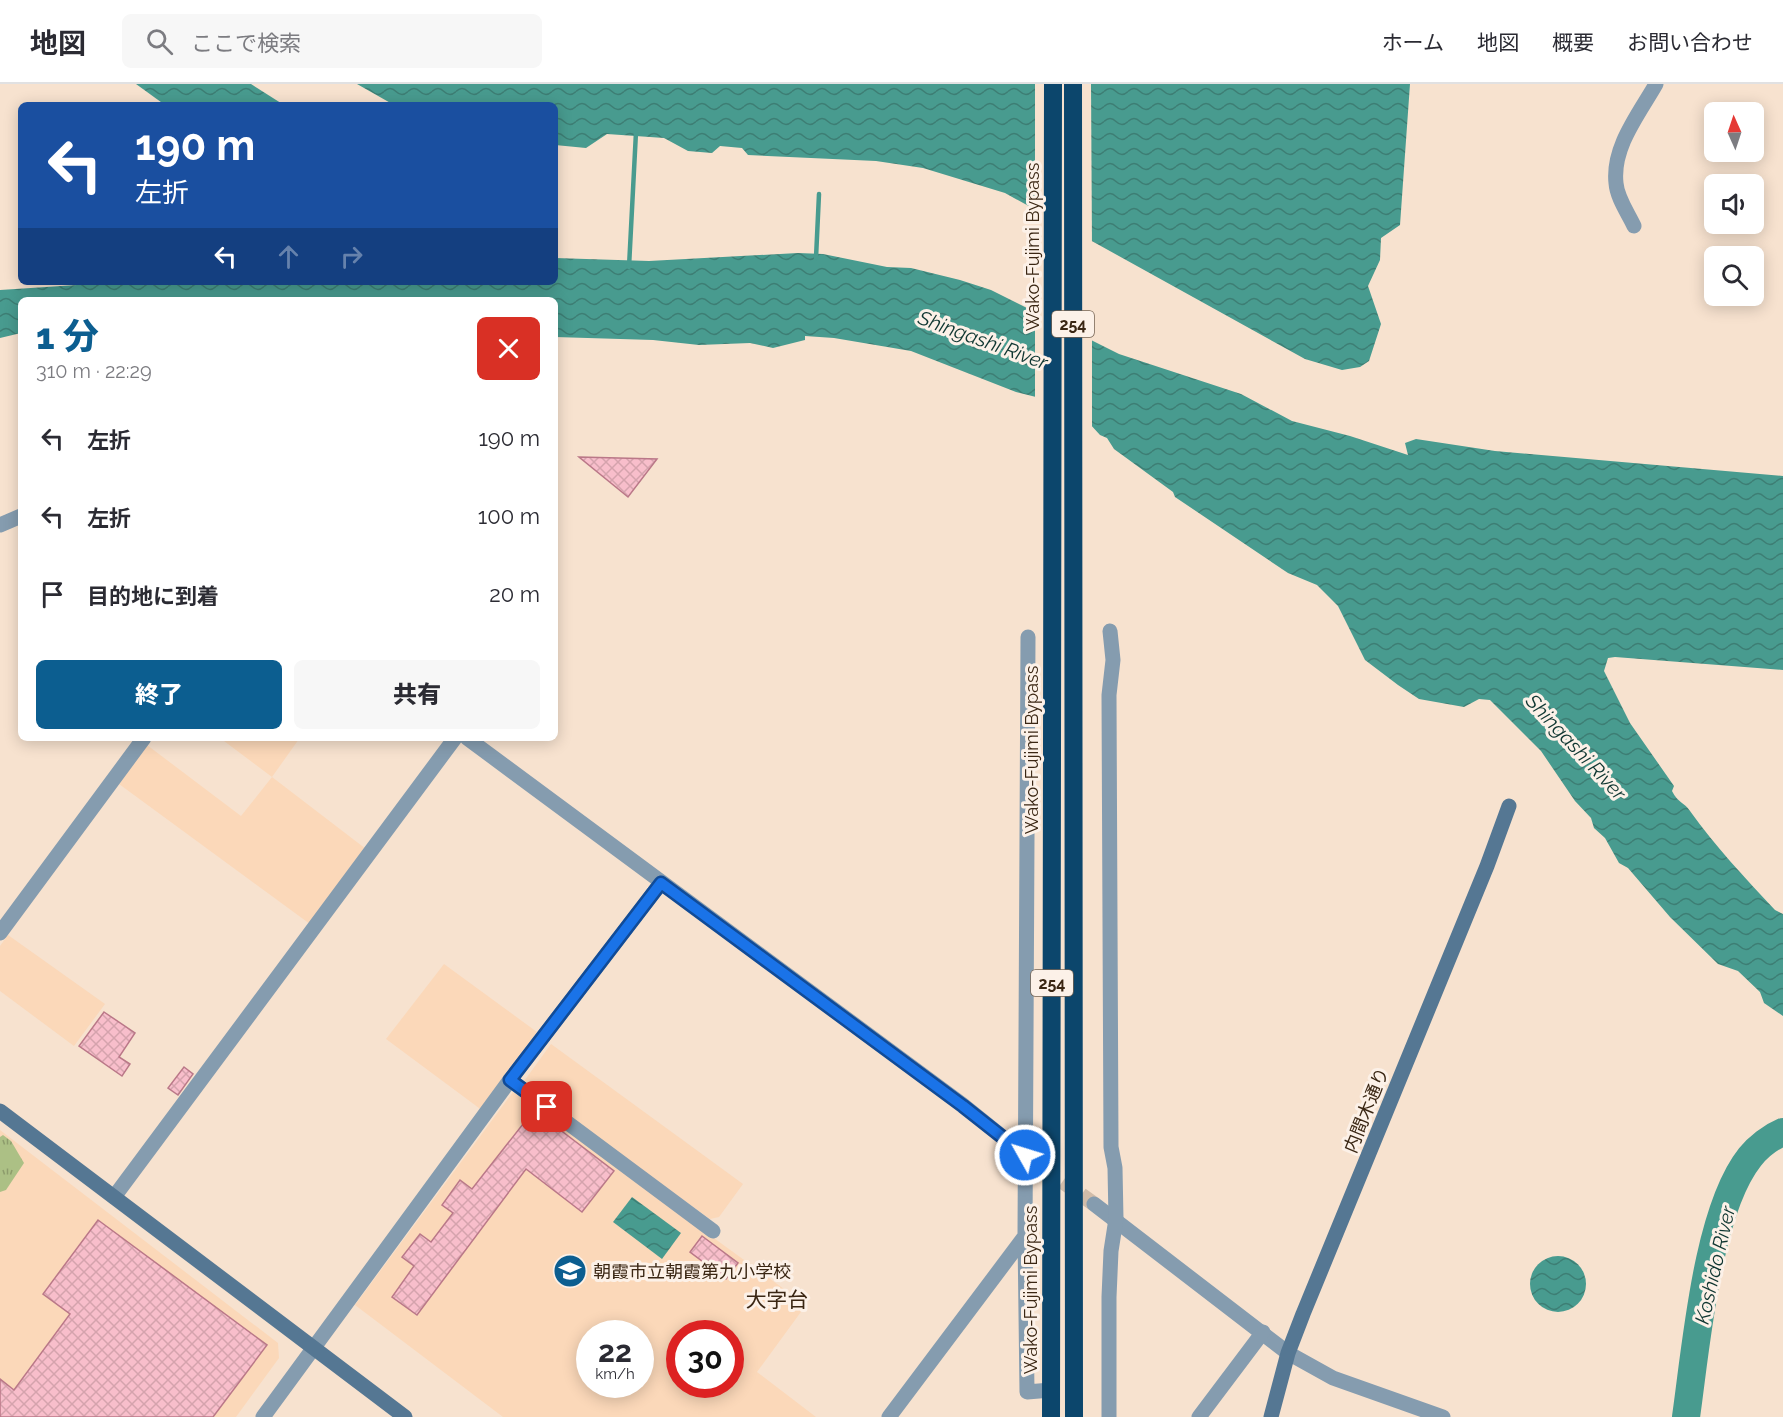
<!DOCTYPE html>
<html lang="ja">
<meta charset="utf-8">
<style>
body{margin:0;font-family:Raleway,"Noto Sans JP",sans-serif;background:#f7f7f7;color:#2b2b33;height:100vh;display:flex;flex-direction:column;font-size:22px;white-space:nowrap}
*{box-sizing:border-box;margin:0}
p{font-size:20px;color:#7c7c81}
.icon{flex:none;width:33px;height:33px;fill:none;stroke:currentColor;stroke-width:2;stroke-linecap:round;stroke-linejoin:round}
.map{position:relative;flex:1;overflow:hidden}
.drawer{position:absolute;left:18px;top:213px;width:540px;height:444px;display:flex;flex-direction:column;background:#fff;border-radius:9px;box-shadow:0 3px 15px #0003}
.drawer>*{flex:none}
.hud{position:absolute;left:18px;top:18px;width:540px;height:183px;border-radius:9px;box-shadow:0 3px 15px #0003;background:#1a4fa0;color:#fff;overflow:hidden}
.needle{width:39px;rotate:357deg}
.buttons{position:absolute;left:1704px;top:18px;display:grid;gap:12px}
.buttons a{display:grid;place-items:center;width:60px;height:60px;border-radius:9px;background:#fff;box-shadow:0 3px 15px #0003;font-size:30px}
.speed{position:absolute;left:576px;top:1236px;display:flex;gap:12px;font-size:30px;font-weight:700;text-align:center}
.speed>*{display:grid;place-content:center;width:78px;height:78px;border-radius:50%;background:#fff;box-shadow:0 3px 15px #0003;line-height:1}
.speed small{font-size:15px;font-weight:400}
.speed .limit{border:9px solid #d22;background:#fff;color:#111}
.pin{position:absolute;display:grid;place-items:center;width:51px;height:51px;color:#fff;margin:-26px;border-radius:12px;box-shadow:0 3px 9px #0006}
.me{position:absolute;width:66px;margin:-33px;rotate:309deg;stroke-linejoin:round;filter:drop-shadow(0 0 4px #0008)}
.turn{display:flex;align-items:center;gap:21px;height:126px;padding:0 18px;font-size:27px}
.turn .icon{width:78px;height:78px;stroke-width:2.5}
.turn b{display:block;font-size:42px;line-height:51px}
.lanes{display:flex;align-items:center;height:57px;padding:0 18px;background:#0003;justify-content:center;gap:30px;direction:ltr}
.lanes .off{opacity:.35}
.round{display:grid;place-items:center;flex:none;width:63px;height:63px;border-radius:9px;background:#f7f7f7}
.overview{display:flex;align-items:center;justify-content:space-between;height:102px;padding:0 18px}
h1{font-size:36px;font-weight:800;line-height:45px;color:#0c5e90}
.primary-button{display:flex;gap:12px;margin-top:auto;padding:12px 18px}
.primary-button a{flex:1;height:69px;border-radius:9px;background:#0c5e90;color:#fff;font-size:24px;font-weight:800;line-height:69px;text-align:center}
.primary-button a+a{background:#f7f7f7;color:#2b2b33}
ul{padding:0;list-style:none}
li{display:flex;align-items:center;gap:18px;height:78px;padding:0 18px}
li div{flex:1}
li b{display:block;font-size:22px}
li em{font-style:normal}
header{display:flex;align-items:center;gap:36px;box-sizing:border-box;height:84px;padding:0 30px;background:#fff;border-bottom:2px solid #e1e1e2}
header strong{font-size:28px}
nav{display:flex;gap:33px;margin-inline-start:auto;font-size:21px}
.search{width:420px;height:54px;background:#f7f7f7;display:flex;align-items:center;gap:15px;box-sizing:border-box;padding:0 21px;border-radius:9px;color:#7c7c81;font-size:22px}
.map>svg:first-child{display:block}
</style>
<header>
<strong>地図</strong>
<div class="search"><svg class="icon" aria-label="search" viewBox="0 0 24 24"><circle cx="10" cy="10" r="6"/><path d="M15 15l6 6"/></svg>ここで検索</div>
<nav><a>ホーム</a><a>地図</a><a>概要</a><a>お問い合わせ</a></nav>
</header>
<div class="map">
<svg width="1783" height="1333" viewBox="0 0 1783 1333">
<defs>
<pattern id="park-tufts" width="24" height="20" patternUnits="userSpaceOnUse" patternTransform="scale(1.5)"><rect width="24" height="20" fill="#acc085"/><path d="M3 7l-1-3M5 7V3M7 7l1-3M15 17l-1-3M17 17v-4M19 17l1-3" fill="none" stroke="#8d9c6c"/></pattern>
<pattern id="water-waves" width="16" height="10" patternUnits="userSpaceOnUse" patternTransform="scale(1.5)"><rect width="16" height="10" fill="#489b8f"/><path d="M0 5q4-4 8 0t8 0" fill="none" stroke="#3d7e74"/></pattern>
<pattern id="building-cross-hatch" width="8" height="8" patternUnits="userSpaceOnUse" patternTransform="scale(1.5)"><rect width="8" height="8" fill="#f8becb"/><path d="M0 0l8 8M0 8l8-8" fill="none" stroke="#d5a3ad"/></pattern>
</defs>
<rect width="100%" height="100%" fill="#f7e2cf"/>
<g fill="#fbd8b9" fill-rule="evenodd">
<polygon points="220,654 297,654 299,655 272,693 366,765 310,840 119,700 147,661 241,732 272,693"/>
<polygon points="8,851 105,920 74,962 0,907 0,862"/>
<polygon points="444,880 537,948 483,1027 386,955"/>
<polygon points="551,960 743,1100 719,1133 710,1135 522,1000"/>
<path d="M513,1008L806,1221L757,1288L816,1333H503L355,1221ZM590,1250H640V1300H590ZM680,1250H730V1300H680Z"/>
<polygon points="0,1046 278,1259 279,1274 236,1333 0,1333"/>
</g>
<polygon fill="url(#park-tufts)" points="3,1051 11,1057 24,1079 6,1106 0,1108 0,1053"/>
<g fill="url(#water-waves)">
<polygon points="136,0 251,0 284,21 165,21"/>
<polygon points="357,0 1410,0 1400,141 1381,154 1380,176 1368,202 1381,240 1369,277 1360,283 1342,286 1305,275 1005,109 923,84 876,77 748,71 742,64 720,62 712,69 688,67 664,54 607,50 586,64 555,61 555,21 394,21"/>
<path d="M798,169L823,170L887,183L911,184L960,196L991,206L1119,270L1241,310L1292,337L1350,352L1408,371L1405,359L1416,355L1495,367L1783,392V586L1615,573L1608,574L1604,587L1630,639L1674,702L1672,707C1678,719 1684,718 1690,727C1715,762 1745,794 1775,826L1783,830V932L1764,919L1760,908L1738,887L1718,880L1670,833L1628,784L1619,779L1605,754L1594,744L1591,734L1575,717L1541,667L1490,616L1479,615L1464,623L1419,615L1398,601L1365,576L1338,522L1317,501L1288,489L1175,413L1173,408L1114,365L1107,354L1100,351L1089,339L1040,314L1016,308L911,267L834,254L805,252V256L773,264L750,259L699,261L653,256L555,253V216H21V249L0,254V206L92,200L188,198H555V174L649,177Z"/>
<polygon points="632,1113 681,1149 662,1175 613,1138"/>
<circle cx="1558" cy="1200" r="28"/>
</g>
<g fill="#f7e2cf">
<polygon points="1035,0 1091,0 1092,162 1035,129"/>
<polygon points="1035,225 1092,253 1092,346 1087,341 1035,315"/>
</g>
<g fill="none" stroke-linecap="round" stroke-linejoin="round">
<g stroke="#489b8f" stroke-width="4.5">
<polyline points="816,174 819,110"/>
<polyline points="629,183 636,48"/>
</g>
<path stroke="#489b8f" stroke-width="28" d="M1686,1333C1696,1263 1707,1127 1750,1073C1758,1063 1771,1053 1783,1048"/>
</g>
<g fill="url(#building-cross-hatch)" stroke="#ba7888" stroke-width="1.5">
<polygon points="579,373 657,375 628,413"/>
<polygon points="104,928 135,949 119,973 130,980 122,992 79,962"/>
<polygon points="184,983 193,990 178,1011 168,1004"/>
<polygon points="534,1026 614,1087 582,1128 526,1085 417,1231 392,1213 414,1182 402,1173 420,1150 431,1158 453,1129 442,1121 460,1096 472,1105"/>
<polygon points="98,1136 267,1261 213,1333 0,1333 0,1295 14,1306 70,1230 43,1210"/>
<polygon points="702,1152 738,1179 726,1195 690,1168"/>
</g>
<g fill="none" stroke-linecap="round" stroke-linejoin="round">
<polyline stroke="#d1bca9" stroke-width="15" stroke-dasharray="15 8" stroke-linecap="butt" points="1025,1071 1094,1120"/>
<g stroke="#859caf" stroke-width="15">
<path d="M1634,142C1628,129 1617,114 1616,99C1612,63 1639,30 1656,0"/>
<polyline points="0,441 21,432"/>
<polyline points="467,654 963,1021 1025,1071"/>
<polyline points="0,849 144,654"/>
<polyline points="510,996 713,1147"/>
<polyline points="114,1113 455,654"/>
<polyline points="1094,1120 1288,1269 1333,1294 1443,1333"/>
<polyline points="1025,1152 1027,1308 1051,1306"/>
<polyline points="263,1333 510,996 661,799"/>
<polyline points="889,1333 1025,1152 1028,553"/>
<polyline points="1109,1333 1109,1213 1111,1167 1116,1135 1115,1084 1111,1063 1109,611 1113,576 1110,547"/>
<polyline points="1199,1333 1263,1248"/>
</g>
<g stroke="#557793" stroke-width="15">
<polyline points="0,1027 405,1333"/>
<polyline points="1271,1333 1288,1269 1303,1230 1487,782 1509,722"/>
</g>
<g stroke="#0c466c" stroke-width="18">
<polyline points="1073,0 1074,1333"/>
<polyline points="1051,1333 1053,0"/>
</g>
</g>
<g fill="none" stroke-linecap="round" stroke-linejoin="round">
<defs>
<polyline id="route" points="547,1023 510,996 661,799 963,1022 1025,1071"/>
</defs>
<use href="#route" stroke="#114b97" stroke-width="15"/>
<use href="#route" stroke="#1a73e8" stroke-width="10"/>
</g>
<defs>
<symbol id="school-disc" viewBox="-11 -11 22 22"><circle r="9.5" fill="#0c5e90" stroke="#fcf1e8"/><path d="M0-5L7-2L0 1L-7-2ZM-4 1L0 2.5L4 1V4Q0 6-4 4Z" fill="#fff"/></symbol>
</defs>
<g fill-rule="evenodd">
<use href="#school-disc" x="551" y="1168" width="38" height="38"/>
</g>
<g text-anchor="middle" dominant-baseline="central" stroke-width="6" stroke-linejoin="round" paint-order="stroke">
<g fill="#fcf1e8" stroke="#746353" stroke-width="1.5">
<rect x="1052" y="227" width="42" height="26" rx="4.5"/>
<rect x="1031" y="886" width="42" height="26" rx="4.5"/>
</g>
<g font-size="16" font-weight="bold" fill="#3a2613">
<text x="1073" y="240">254</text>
<text x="1052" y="899">254</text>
</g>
<g font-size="18" fill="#3a2613" stroke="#fcf1e8">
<text transform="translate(1032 163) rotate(-90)">Wako-Fujimi Bypass</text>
<text transform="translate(1031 666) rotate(-90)">Wako-Fujimi Bypass</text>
<text transform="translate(1366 1026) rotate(-68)">内間木通り</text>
<text transform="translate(1030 1206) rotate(-90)">Wako-Fujimi Bypass</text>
</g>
<g font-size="18" fill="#3a2613" stroke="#fcf1e8" text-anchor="start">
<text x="593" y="1187">朝霞市立朝霞第九小学校</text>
</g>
<g font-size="20" font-style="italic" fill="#0f3631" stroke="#fcf1e8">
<text transform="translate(983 256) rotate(20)">Shingashi River</text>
<text transform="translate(1576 663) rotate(47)">Shingashi River</text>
<text transform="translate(1715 1181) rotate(-77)">Koshido River</text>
</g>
<g font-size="21" fill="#3a2613" stroke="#fcf1e8">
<text x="777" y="1215">大字台</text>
</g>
</g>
</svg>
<div class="buttons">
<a><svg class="needle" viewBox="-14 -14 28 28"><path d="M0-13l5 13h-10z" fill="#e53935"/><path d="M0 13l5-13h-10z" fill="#7c7c81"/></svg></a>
<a><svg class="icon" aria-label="sound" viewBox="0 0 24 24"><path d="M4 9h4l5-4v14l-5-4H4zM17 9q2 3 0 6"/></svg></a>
<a><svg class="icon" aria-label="search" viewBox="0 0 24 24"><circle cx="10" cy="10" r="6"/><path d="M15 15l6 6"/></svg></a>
</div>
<div class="speed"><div>22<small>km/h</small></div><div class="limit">30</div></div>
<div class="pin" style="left:547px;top:1023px;background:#d93025"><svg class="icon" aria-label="arrive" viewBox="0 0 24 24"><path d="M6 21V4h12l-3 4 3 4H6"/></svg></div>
<svg class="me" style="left:1025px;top:1071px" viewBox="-20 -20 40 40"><circle r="17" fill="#1a73e8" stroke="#fff" stroke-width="3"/><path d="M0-11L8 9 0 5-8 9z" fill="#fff"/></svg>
<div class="hud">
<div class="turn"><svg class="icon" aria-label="left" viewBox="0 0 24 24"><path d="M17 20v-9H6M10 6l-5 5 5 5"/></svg><div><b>190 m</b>左折</div></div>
<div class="lanes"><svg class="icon" aria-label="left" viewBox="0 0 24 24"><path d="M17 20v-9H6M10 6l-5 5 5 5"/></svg><svg class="icon off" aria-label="ahead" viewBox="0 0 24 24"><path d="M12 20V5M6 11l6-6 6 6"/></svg><svg class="icon off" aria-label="right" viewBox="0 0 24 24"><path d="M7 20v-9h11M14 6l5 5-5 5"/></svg></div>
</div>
<section class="drawer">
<div class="overview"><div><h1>1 分</h1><p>310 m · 22:29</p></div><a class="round" style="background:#d93025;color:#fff"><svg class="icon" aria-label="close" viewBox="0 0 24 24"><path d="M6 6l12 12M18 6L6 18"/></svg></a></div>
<ul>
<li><svg class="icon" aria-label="left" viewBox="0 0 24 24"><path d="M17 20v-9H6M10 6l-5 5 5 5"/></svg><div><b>左折</b></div><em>190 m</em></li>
<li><svg class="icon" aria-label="left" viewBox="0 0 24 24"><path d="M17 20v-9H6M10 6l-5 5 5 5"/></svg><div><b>左折</b></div><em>100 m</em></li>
<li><svg class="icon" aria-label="arrive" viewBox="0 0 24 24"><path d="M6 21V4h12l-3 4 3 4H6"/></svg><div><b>目的地に到着</b></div><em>20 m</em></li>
</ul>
<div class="primary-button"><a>終了</a><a>共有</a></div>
</section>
</div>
